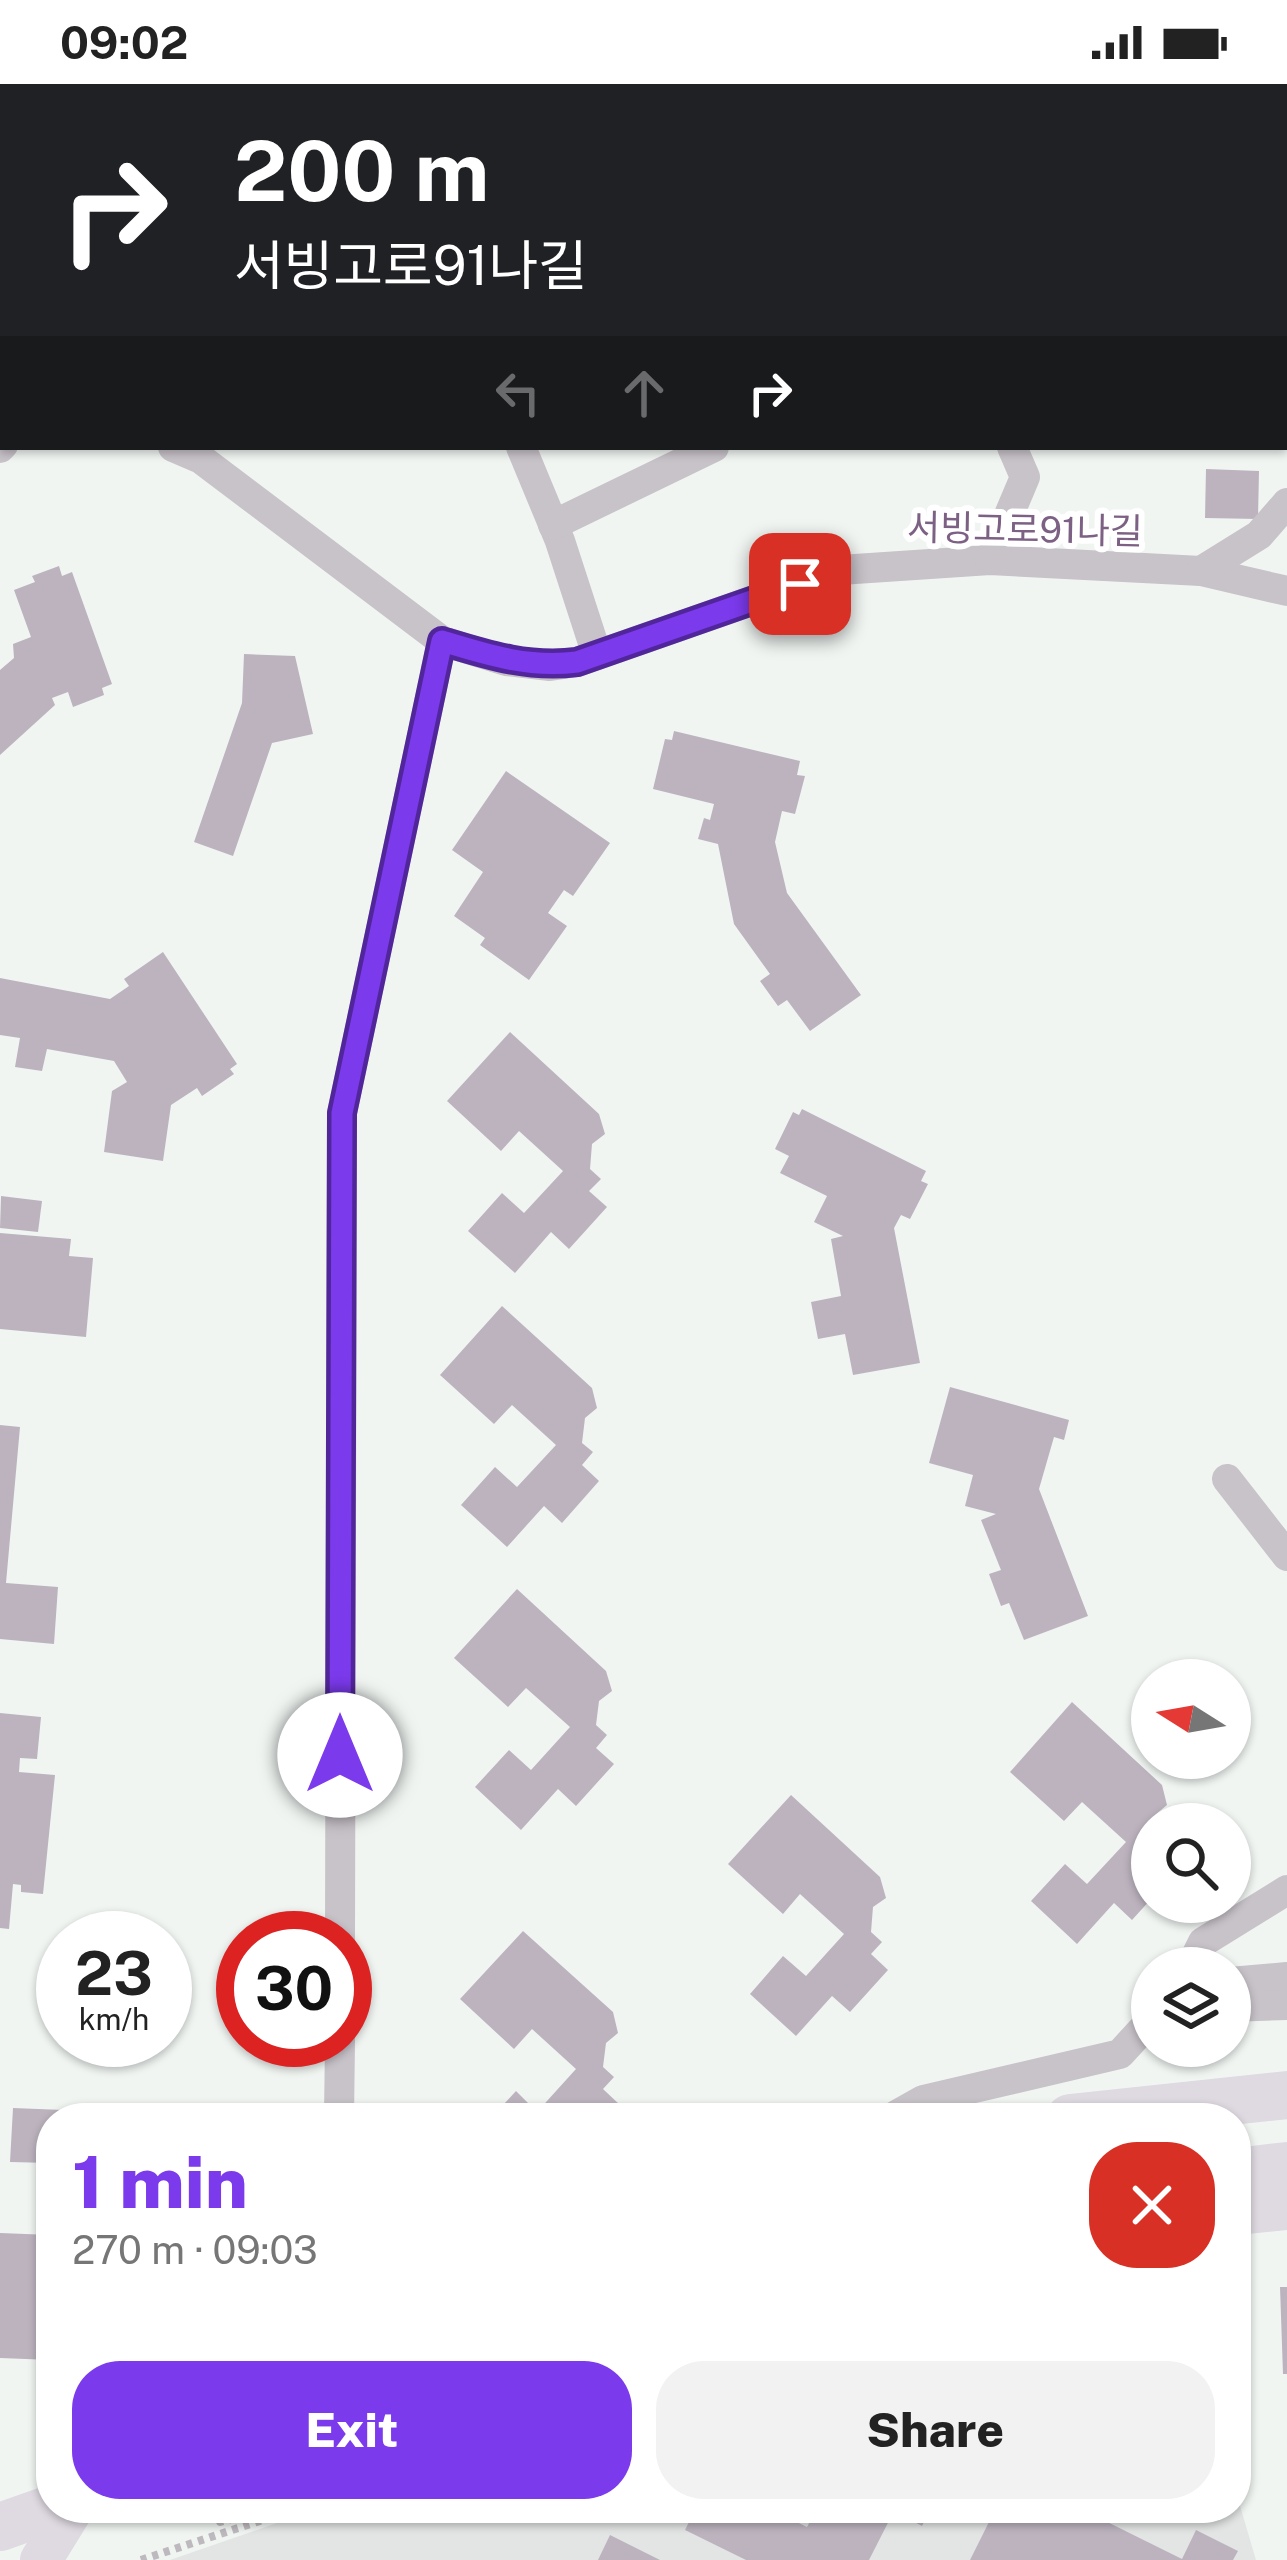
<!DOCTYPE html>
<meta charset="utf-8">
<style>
body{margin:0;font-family:"Public Sans","Noto Sans KR",sans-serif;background:#f2f2f2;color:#222;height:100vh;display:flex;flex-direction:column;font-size:45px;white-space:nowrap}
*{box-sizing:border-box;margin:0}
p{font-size:39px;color:#767676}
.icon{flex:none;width:66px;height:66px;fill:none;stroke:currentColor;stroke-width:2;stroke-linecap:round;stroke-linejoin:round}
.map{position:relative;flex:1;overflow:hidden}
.drawer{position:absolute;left:36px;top:2019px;width:1215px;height:420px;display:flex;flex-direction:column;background:#fff;border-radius:48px;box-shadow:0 3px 9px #0004}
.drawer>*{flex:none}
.guide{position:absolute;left:0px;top:0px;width:1287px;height:366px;box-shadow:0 3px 9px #0004;background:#202124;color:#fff;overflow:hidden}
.needle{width:78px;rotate:281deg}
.buttons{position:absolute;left:1131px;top:1575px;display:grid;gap:24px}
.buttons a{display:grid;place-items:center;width:120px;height:120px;border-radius:50%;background:#fff;box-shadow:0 3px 9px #0004;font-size:60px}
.speed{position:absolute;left:36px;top:1827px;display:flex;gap:24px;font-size:60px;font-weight:700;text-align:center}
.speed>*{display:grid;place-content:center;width:156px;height:156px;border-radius:50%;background:#fff;box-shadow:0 3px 9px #0004;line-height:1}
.speed small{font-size:30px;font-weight:400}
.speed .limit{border:18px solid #d22;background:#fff;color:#111}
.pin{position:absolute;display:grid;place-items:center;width:102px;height:102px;color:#fff;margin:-51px;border-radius:24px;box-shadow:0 6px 18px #0006}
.me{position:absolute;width:132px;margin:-66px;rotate:0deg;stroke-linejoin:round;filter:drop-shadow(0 0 9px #0008)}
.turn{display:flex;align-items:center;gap:42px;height:252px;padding:0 36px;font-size:54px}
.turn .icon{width:156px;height:156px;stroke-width:2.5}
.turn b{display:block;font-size:84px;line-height:102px}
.lanes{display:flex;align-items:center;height:114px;padding:0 36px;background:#0003;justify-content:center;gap:60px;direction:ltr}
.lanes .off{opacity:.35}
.round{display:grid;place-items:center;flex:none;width:126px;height:126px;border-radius:48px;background:#f2f2f2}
.head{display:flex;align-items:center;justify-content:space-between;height:204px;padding:0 36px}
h1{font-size:72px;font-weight:800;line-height:90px;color:#7c3aed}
.cta{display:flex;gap:24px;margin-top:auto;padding:24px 36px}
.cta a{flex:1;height:138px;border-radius:48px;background:#7c3aed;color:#fff;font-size:48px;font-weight:800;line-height:138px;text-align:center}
.cta a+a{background:#f2f2f2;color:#222}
.status{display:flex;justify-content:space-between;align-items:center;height:84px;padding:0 60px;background:#fff;direction:ltr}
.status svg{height:33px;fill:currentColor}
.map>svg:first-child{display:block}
</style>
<div class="status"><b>09:02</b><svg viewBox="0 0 49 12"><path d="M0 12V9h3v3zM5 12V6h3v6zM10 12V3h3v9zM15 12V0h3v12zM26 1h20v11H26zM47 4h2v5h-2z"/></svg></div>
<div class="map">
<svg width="1287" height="2476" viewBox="0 0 1287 2476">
<rect width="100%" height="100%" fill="#f0f5f2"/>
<polygon fill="#e3e5e5" points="1236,2408 1256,2476 170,2476 320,2424 1236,2424"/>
<g fill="#bcb3bf">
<polygon points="1206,385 1259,387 1258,435 1205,434"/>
<polygon points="59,482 62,492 72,488 112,600 102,604 104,611 73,623 68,608 52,614 55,621 0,671 0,586 14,574 13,560 31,553 14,506 35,498 32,492"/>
<polygon points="244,570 295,572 313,650 272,659 233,772 194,758 242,619"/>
<polygon points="674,647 800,677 797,691 805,692 795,730 782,727 775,758 787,809 861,911 810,947 787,916 778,922 760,897 770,890 734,840 718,760 698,755 704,734 710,736 714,720 653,705 665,655 672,656"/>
<polygon points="506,687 610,759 573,812 564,806 548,829 567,842 529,896 480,861 485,854 454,832 483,788 452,766"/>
<polygon points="163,868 237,980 230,985 234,990 202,1012 197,1004 171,1021 163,1077 104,1068 112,1007 127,998 114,977 47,965 42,987 15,983 20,954 0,951 0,894 110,915 129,902 124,895"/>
<polygon points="510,948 599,1030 605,1050 592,1060 590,1085 601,1095 589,1107 607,1123 569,1165 551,1148 515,1189 468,1147 502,1109 524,1129 563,1087 519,1047 501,1067 447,1017"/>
<polygon points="802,1025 926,1087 921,1097 928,1100 910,1135 901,1131 894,1144 920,1279 853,1291 845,1250 818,1255 811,1218 841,1212 831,1155 843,1152 814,1138 827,1112 780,1089 789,1072 775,1065 793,1028 799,1031"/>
<polygon points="1,1112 42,1117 38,1148 0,1144"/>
<polygon points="0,1149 71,1155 69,1172 93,1174 86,1253 0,1245"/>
<polygon points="502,1222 592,1304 597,1324 585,1334 582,1359 593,1368 582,1381 599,1397 562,1439 544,1422 507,1463 461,1421 495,1383 517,1403 556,1361 512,1321 494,1340 440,1291"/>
<polygon points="950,1303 1069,1336 1064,1356 1054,1353 1039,1405 1088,1532 1024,1556 1009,1519 1001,1522 989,1490 1001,1486 981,1436 996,1430 965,1422 973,1391 929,1379"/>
<polygon points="0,1341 20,1343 6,1499 58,1503 54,1560 0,1555"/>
<polygon points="517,1505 606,1587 612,1607 599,1617 596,1641 607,1651 596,1664 614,1680 576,1722 558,1705 521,1746 475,1703 509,1666 531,1686 570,1643 526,1604 508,1623 454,1574"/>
<polygon points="1072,1618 1162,1701 1167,1721 1155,1731 1152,1740 1152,1814 1132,1836 1114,1819 1077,1860 1031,1817 1065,1780 1087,1800 1126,1758 1082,1718 1064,1737 1010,1688"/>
<polygon points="0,1629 41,1633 37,1675 20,1674 19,1688 55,1691 43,1810 21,1808 21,1801 13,1800 9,1845 0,1844"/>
<polygon points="791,1711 880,1793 886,1814 873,1823 871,1848 882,1858 871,1870 888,1886 850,1928 832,1912 796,1952 750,1910 783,1872 806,1892 844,1850 800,1810 783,1830 728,1780"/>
<polygon points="523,1847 613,1928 618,1949 606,1959 603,1983 614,1993 603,2005 620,2021 609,2034 491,2034 516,2007 537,2028 576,1985 532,1945 514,1965 460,1915"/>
<polygon points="13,2024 139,2029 139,2034 51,2034 51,2079 10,2078"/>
<polygon points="0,2149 51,2151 51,2276 0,2274"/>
<polygon points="1280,2203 1287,2203 1287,2290 1283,2290"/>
<polygon points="696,2424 768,2424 807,2443 817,2424 931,2424 922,2442 894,2427 869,2476 746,2476 685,2446"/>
<polygon points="996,2424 1079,2424 1182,2475 1196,2446 1238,2467 1233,2476 970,2476"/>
<polygon points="610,2451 660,2476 598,2476"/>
</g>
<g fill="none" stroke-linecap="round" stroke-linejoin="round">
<g stroke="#beb9bf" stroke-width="8" stroke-dasharray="6 6" stroke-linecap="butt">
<polyline points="215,2424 220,2438 270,2424"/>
<polyline points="141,2476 299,2424"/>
</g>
<g stroke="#c8c2c9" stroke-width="30">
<polyline points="130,0 130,3"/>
<polyline points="587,3 588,0"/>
<polyline points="1228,3 1229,0"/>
<polyline points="1284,320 1287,320"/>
<polyline points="173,363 201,375 442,557 506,577 550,582 577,578 840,486 990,476 1201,487 1287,507"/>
<polyline points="521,363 560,457 597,571"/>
<polyline points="0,364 3,361"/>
<polyline points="553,441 714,363"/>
<polyline points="990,476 1025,393 1012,363"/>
<polyline points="1201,487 1259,451 1287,419"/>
<polyline points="1227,1395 1287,1472"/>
<polyline points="340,1854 342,1029 442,557"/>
<polyline points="1190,1884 1203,1858 1287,1806"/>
<polyline points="1230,1898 1287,1893"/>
<polyline points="1230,1923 1287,1921"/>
<polyline points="339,2034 340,1956"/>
<polyline points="891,2034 923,2016 1120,1970 1152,1935"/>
</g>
<polyline stroke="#dfd9e1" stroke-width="42" points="41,2476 73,2424"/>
<g stroke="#dfd9e1" stroke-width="48">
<polyline points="1070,2034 1287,2011"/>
<polyline points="1236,2088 1287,2082"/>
<polyline points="1236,2127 1287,2122"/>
<polyline points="0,2443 54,2424"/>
</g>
</g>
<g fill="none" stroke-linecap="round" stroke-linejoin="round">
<defs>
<path id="route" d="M340,1671L342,1029L442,557C488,571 528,584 577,578L800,500"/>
</defs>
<use href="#route" stroke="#51269a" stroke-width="30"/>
<use href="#route" stroke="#7c3aed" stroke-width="21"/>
</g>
<g text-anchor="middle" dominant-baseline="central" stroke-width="12" stroke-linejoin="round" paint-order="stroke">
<g font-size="36" fill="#7d6184" stroke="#fff">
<text transform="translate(1025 445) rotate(1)">서빙고로91나길</text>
</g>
</g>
</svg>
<div class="buttons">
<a><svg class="needle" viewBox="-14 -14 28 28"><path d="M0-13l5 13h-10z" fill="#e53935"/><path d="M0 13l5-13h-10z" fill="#767676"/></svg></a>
<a><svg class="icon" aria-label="search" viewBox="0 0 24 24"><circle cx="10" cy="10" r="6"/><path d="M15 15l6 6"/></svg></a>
<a><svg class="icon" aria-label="layers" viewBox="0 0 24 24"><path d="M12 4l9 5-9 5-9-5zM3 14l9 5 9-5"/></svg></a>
</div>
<div class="speed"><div>23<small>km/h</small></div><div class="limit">30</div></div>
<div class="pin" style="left:800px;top:500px;background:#d93025"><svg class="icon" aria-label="arrive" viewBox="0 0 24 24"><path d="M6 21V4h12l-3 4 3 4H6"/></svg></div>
<svg class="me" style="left:340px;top:1671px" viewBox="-20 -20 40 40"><circle r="19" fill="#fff"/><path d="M0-13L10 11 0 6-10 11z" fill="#7c3aed"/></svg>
<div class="guide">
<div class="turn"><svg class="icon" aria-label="right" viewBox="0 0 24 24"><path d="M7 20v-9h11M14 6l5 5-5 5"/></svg><div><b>200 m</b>서빙고로91나길</div></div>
<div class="lanes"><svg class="icon off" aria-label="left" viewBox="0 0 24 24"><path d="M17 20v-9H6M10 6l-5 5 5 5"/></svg><svg class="icon off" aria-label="ahead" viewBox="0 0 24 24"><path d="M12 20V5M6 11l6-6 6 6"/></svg><svg class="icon" aria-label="right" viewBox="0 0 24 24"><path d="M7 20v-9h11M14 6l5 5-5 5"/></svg></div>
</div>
<section class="drawer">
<div class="head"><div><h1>1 min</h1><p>270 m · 09:03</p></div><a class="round" style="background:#d93025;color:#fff"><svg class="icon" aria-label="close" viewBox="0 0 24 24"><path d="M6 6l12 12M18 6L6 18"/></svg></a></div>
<div class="cta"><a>Exit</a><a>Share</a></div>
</section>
</div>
